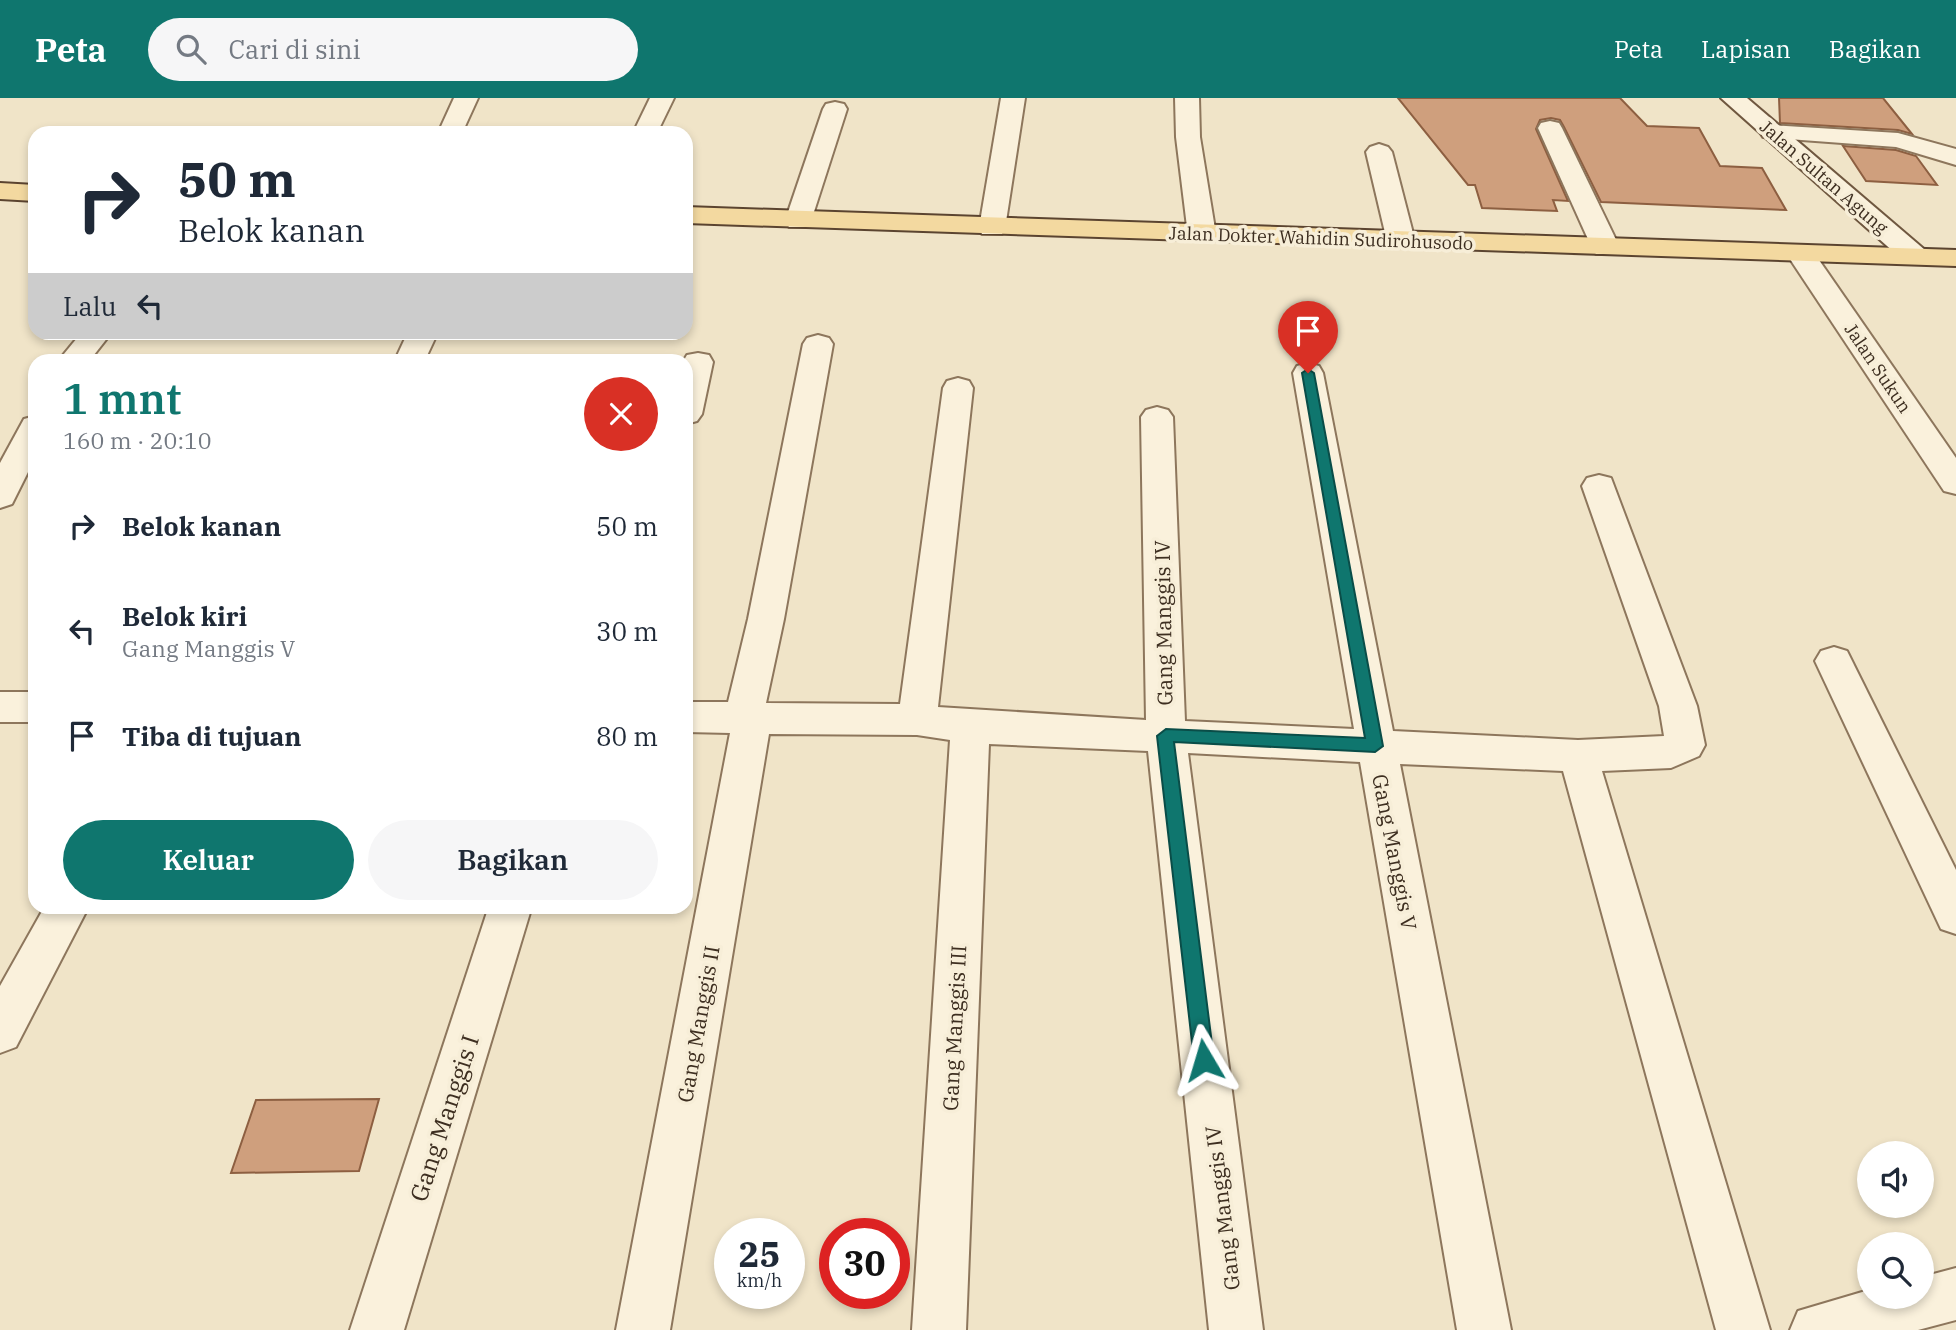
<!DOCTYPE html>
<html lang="id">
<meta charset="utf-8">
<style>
body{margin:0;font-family:"IBM Plex Serif",serif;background:#f6f6f7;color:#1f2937;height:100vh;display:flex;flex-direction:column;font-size:26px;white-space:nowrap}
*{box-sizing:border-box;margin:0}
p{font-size:23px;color:#747a83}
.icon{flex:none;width:38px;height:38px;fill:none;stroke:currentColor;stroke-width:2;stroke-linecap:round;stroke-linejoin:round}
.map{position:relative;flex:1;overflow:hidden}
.panel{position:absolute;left:28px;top:256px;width:665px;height:560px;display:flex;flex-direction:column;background:#fff;border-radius:21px;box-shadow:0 4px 10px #0003}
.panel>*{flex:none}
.banner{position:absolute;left:28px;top:28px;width:665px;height:214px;border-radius:21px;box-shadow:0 4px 10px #0003;background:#fff;color:#1f2937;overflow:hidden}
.tools{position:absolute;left:1857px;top:1043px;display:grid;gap:14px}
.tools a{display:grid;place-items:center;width:77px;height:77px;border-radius:50%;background:#fff;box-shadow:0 4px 10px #0003;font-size:35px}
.speed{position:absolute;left:714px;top:1120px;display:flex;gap:14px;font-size:35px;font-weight:700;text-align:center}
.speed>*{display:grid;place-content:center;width:91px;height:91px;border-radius:50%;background:#fff;box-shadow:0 4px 10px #0003;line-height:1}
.speed small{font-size:18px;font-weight:400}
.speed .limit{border:10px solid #d22;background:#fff;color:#111}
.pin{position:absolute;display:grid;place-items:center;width:60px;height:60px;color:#fff;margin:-72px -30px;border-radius:50% 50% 50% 0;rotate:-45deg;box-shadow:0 0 7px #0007}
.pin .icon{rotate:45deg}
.me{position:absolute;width:77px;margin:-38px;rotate:353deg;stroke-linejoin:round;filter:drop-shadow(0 0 5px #0008)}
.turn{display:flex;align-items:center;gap:24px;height:147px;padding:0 35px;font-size:32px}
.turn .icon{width:91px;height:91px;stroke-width:2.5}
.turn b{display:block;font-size:49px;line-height:60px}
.then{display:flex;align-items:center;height:66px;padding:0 35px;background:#0003;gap:14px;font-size:26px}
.round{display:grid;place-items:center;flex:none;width:74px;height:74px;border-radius:37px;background:#f6f6f7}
.overview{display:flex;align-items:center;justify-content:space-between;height:119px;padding:0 35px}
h1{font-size:42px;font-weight:600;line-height:52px;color:#0f766e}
.button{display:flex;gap:14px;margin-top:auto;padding:14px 35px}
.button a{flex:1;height:80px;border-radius:42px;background:#0f766e;color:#fff;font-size:28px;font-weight:600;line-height:80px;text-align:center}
.button a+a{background:#f6f6f7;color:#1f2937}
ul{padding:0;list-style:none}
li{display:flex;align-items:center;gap:21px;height:105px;padding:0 35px}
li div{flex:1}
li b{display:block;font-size:26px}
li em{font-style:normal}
header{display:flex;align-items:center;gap:42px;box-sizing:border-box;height:98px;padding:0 35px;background:#0f766e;color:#fff}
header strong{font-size:33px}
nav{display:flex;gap:38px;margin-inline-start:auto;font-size:24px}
.search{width:490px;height:63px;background:#f6f6f7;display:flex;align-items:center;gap:18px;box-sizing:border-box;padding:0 24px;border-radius:38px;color:#747a83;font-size:26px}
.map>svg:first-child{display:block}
</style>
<header>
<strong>Peta</strong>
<div class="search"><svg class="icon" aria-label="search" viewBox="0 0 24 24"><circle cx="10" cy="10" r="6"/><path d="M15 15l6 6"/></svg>Cari di sini</div>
<nav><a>Peta</a><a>Lapisan</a><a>Bagikan</a></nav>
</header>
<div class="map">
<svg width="1956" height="1232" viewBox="0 0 1956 1232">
<rect width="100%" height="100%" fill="#f0e4c8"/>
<g fill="#cf9f7d" stroke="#8d5f41" stroke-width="2">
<polygon points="1398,0 1620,0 1647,28 1699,30 1720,68 1762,70 1786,112 1601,104 1564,29 1560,22 1551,20 1540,22 1536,31 1568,103 1553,102 1557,113 1482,110 1475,87 1468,87"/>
<polygon points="1779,0 1883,0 1912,36 1898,32 1780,25"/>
<polygon points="1843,48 1896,52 1916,58 1937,87 1866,83"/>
<polygon points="379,1001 359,1073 231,1075 256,1002"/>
</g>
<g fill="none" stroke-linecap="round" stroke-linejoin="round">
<defs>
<g id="minor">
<polygon points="454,0 478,0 462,35 438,35"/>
<polygon points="650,0 674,0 657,35 633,35"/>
<polygon points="1001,0 1025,0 1005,130 1002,136 982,136 979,130"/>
<polygon points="1175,0 1199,0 1200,39 1216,137 1212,143 1192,143 1188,137 1176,39"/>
<polygon points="835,4 844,6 847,11 811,123 807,129 789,129 785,123 823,11 826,6"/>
<polygon points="1550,23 1559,25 1562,30 1620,150 1616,156 1596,156 1592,150 1538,30 1541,25"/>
<polygon points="1772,27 1898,35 1956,51 1956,67 1896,49 1763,39 1760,34 1763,29"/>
<polygon points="1379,46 1388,49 1392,54 1415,143 1411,149 1391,149 1387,143 1366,54 1370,49"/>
<polygon points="1800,147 1810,149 1956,360 1956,396 1944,393 1786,155 1790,149"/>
<polygon points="82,234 112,234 90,262 59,262"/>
<polygon points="408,234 438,234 425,262 395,262"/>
<polygon points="818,237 829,240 833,246 784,521 766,605 900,606 943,290 947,283 958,280 969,283 973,290 938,609 1146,622 1141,319 1146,312 1157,309 1168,312 1173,319 1185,623 1354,631 1293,275 1297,268 1308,265 1319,268 1323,275 1393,633 1578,642 1664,638 1659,608 1582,388 1587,380 1599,377 1611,380 1697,608 1705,647 1699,658 1671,670 1602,673 1770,1232 1716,1232 1563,673 1400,666 1511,1232 1457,1232 1360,664 1188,655 1263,1232 1209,1232 1148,653 989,646 966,1232 912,1232 950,642 917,637 769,636 670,1232 616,1232 730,635 686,634 686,604 728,604 748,521 803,246 807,240"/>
<polygon points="698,255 709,257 713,264 702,316 697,323 686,326 684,262 687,257"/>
<polygon points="35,318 35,360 12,406 0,410 0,365 24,321"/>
<polygon points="1834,549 1847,553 1956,772 1956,836 1941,831 1815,563 1821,553"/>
<rect x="0" y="594" width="35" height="30"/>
<polygon points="45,808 89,808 16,949 0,955 0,888"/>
<polygon points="489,808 532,808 404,1232 350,1232"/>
</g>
<polygon id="tertiary" points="1956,1170 1956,1222 1918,1232 1790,1232 1798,1213 1869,1192 1869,1199 1922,1199 1922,1179"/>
<polygon id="secondary" points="1721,0 1747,0 1925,152 1929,158 1925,164 1905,164"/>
<g id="primary">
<polygon points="0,85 35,87 35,103 0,101"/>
<polygon points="686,109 1956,152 1956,168 686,125"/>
</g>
</defs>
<use href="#minor" stroke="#8d765c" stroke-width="4"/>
<use href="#tertiary" stroke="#8d765c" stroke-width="4"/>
<use href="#secondary" stroke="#6f573f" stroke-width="4"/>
<use href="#primary" stroke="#5b4430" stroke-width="4"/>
<use href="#minor" fill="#faf1dc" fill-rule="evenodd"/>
<use href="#tertiary" fill="#faf1dc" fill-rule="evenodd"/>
<use href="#secondary" fill="#faf1dc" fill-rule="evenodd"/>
<use href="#primary" fill="#f3d9a0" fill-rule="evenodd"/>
</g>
<polygon fill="#0f766e" stroke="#0a4d48" stroke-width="2" points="1308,271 1314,275 1383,648 1375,654 1174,644 1214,962 1211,968 1204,971 1197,968 1194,962 1157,638 1166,631 1365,640 1302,275"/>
<g text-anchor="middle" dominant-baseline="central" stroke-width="7" stroke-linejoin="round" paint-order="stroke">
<g font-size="18" fill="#3d2e20" stroke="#f7eed8">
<text transform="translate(1824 79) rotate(41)">Jalan Sultan Agung</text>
<text transform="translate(1321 140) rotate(2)">Jalan Dokter Wahidin Sudirohusodo</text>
<text transform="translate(1878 270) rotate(56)">Jalan Sukun</text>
</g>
<g font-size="21" fill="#3d2e20" stroke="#f7eed8">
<text transform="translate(1163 525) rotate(-91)">Gang Manggis IV</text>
<text transform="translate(1395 754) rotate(79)">Gang Manggis V</text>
<text transform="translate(698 926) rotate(-80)">Gang Manggis II</text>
<text transform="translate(954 930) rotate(-87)">Gang Manggis III</text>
<text transform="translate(1222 1110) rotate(-97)">Gang Manggis IV</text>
</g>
<g font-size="24" fill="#3d2e20" stroke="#f7eed8">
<text transform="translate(444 1020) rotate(-72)">Gang Manggis I</text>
</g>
</g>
</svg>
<div class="tools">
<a><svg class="icon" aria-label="sound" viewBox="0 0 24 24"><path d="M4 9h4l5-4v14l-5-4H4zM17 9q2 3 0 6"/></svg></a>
<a><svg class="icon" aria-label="search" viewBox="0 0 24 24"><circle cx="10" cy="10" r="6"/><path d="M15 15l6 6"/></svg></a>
</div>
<div class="speed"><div>25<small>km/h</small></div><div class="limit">30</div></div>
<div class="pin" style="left:1308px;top:275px;background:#d93025"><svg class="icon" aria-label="arrive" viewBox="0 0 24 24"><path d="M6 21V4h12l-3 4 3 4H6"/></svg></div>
<svg class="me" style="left:1204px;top:962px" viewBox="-20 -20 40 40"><path d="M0-17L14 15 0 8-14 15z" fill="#0f766e" stroke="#fff" stroke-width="4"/></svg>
<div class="banner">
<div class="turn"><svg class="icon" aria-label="right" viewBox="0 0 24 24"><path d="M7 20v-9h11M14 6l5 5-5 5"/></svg><div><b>50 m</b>Belok kanan</div></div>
<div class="then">Lalu<svg class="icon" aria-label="left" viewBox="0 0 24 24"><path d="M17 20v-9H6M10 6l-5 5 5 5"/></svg></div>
</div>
<section class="panel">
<div class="overview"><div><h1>1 mnt</h1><p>160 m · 20:10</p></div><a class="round" style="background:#d93025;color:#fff"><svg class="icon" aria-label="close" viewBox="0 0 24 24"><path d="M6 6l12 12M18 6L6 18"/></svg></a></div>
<ul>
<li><svg class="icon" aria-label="right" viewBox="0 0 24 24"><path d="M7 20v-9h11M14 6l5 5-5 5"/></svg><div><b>Belok kanan</b></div><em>50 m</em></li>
<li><svg class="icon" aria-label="left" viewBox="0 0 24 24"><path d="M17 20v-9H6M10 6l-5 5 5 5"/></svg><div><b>Belok kiri</b><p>Gang Manggis V</p></div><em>30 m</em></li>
<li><svg class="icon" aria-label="arrive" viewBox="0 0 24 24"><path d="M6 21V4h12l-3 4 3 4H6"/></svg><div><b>Tiba di tujuan</b></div><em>80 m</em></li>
</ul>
<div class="button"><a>Keluar</a><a>Bagikan</a></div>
</section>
</div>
